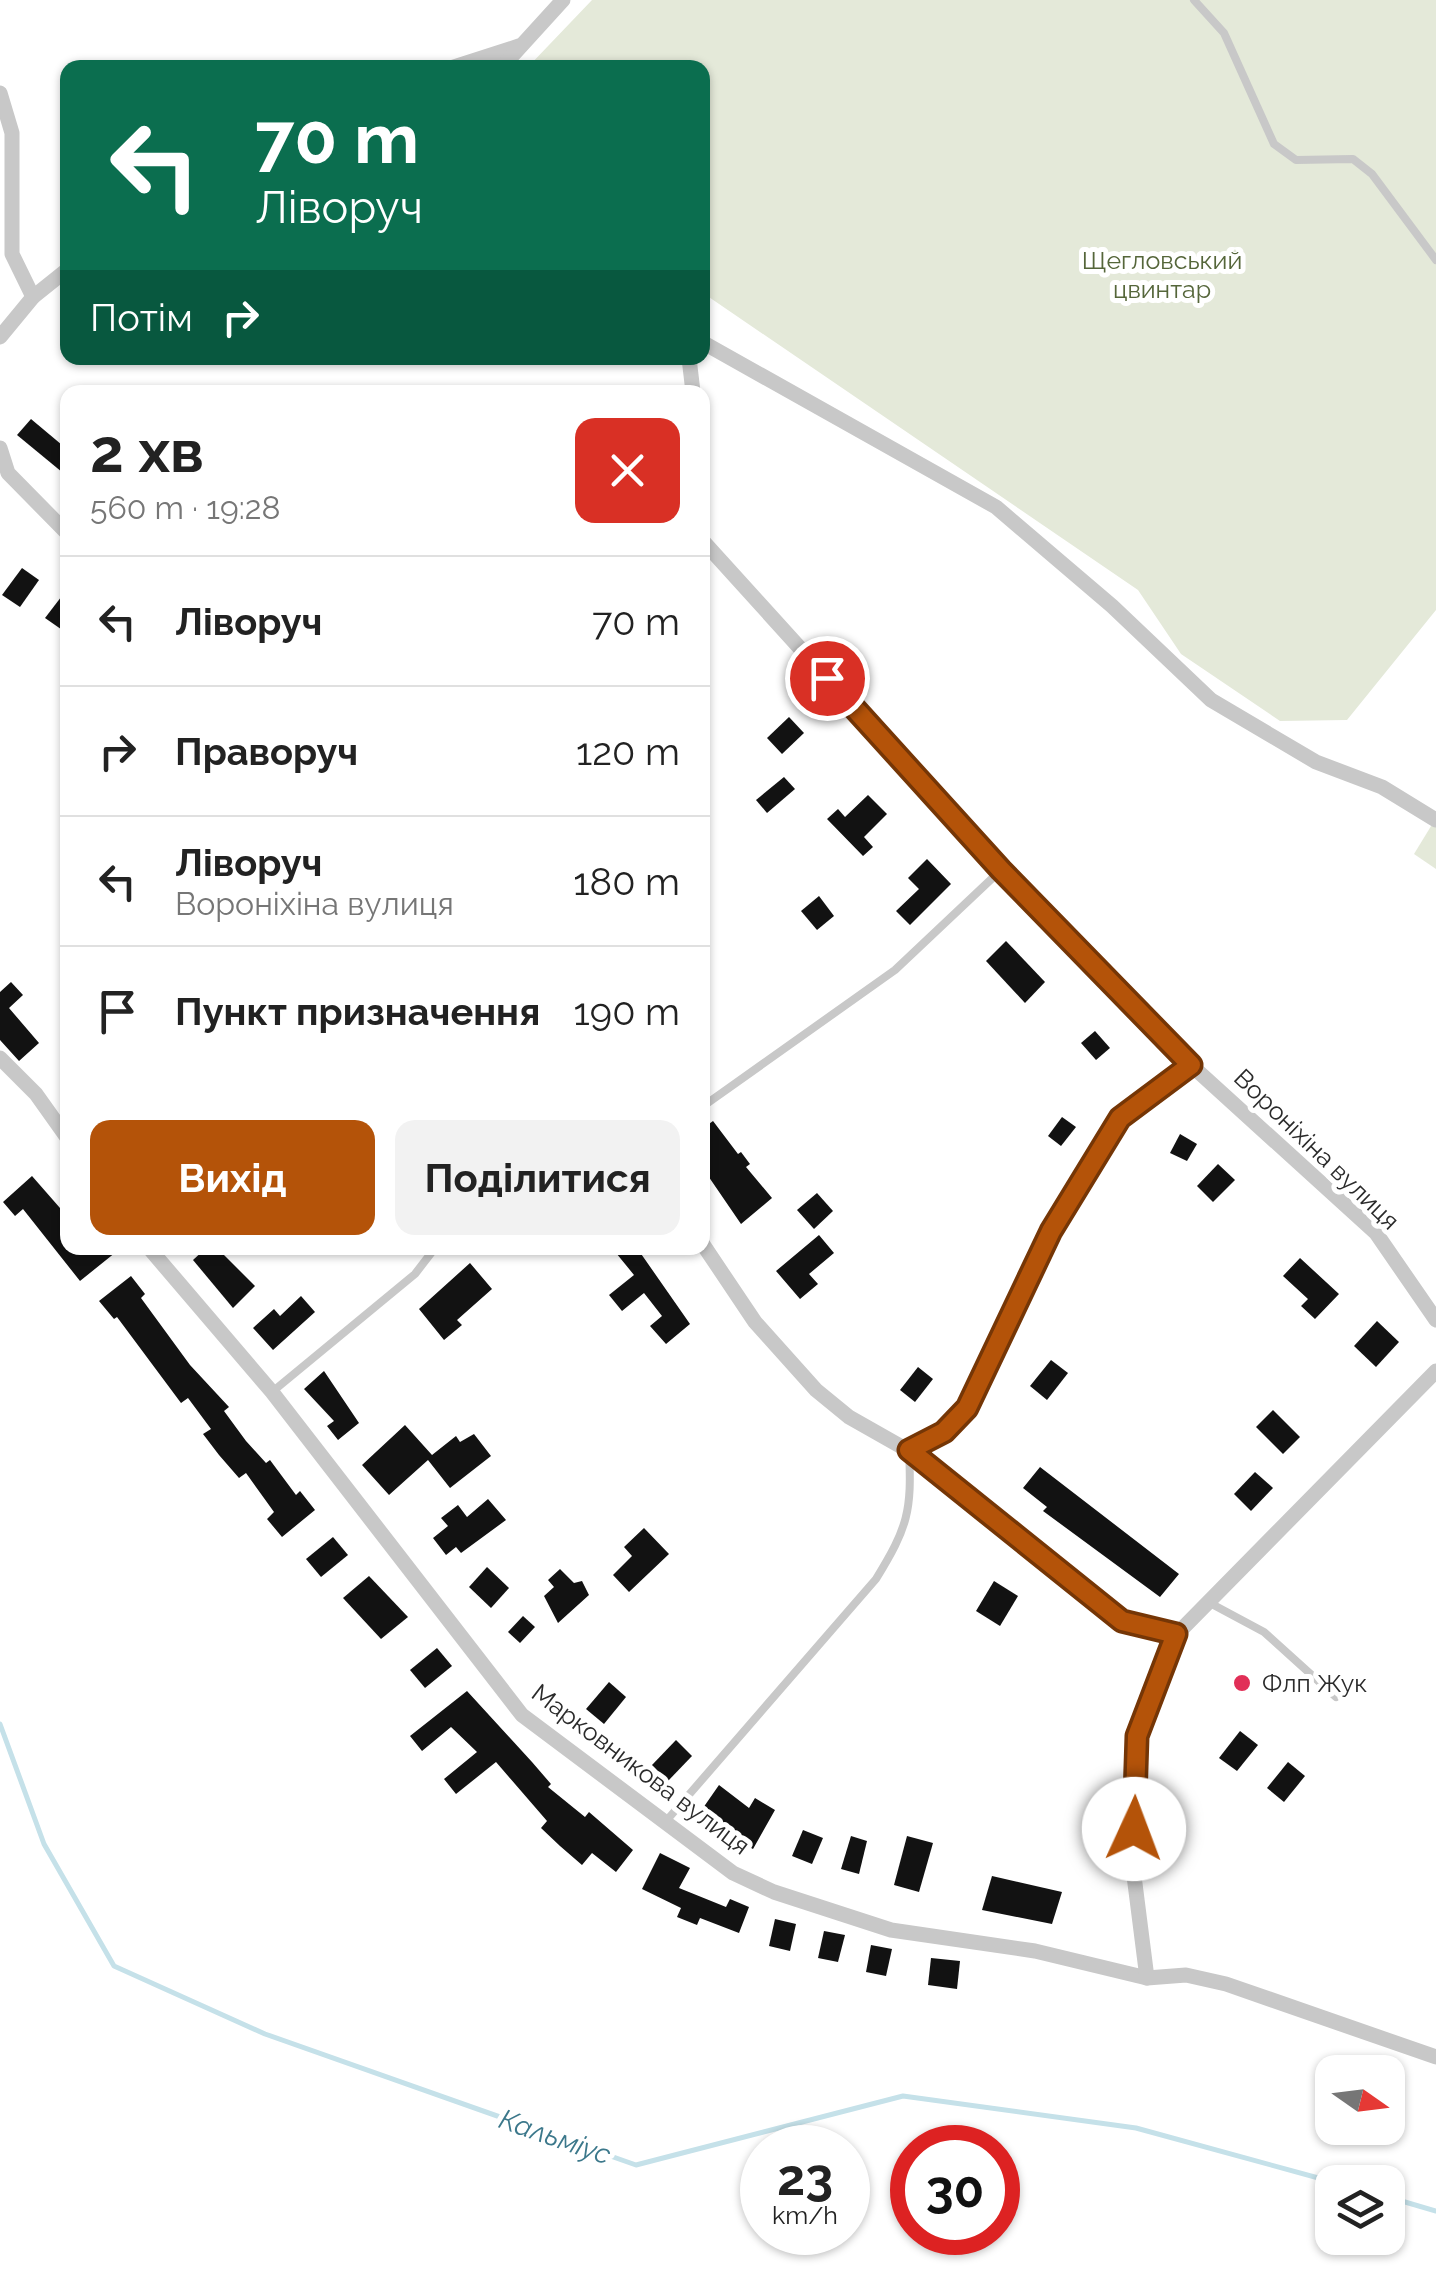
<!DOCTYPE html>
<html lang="uk">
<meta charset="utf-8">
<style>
body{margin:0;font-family:Raleway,sans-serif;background:#f2f2f2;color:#222;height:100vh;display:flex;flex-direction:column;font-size:38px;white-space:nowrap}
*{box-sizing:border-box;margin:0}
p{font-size:32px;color:#767676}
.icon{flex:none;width:55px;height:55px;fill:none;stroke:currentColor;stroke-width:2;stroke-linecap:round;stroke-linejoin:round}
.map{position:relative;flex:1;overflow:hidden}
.side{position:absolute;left:60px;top:385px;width:650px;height:870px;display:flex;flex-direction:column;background:#fff;border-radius:20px;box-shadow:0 2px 8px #0004}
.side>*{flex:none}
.guide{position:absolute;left:60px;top:60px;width:650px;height:305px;border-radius:20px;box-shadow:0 2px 8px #0004;background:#0b6e4f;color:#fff;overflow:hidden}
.needle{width:65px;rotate:104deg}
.fabs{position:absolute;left:1315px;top:2055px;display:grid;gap:20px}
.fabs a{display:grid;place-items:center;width:90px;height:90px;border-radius:20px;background:#fff;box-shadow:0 2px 8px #0004;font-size:50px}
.speed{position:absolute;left:740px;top:2125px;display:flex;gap:20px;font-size:50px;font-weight:700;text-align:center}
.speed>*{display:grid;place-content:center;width:130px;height:130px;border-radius:50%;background:#fff;box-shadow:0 2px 8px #0004;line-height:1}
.speed small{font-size:25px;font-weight:400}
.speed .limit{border:15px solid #d22;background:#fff;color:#111}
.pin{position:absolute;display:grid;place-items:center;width:85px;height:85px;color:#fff;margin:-42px;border:5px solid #fff;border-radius:50%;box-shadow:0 2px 10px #0007}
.me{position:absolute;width:110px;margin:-55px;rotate:2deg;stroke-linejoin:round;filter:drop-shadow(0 0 8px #0008)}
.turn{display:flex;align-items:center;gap:35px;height:210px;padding:0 30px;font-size:45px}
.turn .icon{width:130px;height:130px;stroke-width:2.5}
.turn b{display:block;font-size:70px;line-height:85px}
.then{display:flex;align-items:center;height:95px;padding:0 30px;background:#0003;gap:20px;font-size:38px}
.round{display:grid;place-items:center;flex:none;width:105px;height:105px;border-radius:20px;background:#f2f2f2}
.overview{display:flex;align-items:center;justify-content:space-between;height:170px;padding:0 30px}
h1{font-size:60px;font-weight:700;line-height:75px}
.primary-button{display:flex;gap:20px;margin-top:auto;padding:20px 30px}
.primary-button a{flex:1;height:115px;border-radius:20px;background:#b45309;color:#fff;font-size:40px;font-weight:700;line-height:115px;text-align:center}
.primary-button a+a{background:#f2f2f2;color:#222}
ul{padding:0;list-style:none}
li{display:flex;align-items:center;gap:30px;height:130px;padding:0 30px;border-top:2px solid #e0e0e0}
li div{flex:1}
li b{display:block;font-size:38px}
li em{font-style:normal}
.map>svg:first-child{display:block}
</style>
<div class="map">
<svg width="1436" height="2287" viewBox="0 0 1436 2287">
<rect width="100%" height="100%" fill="#fff"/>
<g fill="#e4e9d9">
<polygon points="592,0 1436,0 1436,610 1347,720 1280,721 1181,654 1138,590 703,293 702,68 527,68"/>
<polygon points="1436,818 1436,869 1414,854"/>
</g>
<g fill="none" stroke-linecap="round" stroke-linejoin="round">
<g stroke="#c5e1e9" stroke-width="5">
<polyline points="0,1724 44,1844 114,1966 265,2034 636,2165 903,2096 1136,2128 1333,2182"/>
<polyline points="1388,2197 1436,2211"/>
</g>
</g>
<g fill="#121212">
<polygon points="31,419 68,450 68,477 17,435"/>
<polygon points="22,568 39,580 20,607 2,595"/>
<polygon points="68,588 68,634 45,618"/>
<polygon points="789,717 804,733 782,754 767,738"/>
<polygon points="784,777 795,789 767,813 756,800"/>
<polygon points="868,795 887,814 864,837 873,847 863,856 827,819 838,809 845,817"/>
<polygon points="927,859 951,884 910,925 896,911 919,889 908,878"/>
<polygon points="819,896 834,916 817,930 801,911"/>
<polygon points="1006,941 1045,982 1025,1003 986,961"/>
<polygon points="11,982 23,995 9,1008 39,1043 19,1061 0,1040 0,992"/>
<polygon points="1095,1031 1110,1048 1096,1060 1081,1043"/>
<polygon points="1062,1117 1076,1127 1061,1146 1048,1136"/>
<polygon points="713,1121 738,1154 741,1152 750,1164 746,1167 772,1198 741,1224 702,1167 702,1129"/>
<polygon points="1180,1134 1197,1144 1187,1161 1170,1153"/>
<polygon points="1218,1164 1235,1180 1213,1202 1197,1186"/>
<polygon points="32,1176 60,1208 68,1202 68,1248 121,1248 80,1281 23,1209 15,1216 3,1202"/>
<polygon points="817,1193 833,1211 814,1229 797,1210"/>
<polygon points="819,1235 834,1253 809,1274 818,1284 800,1299 776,1271"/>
<polygon points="206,1248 217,1248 255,1286 233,1308 193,1260"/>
<polygon points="612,1248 637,1248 690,1324 666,1344 650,1326 662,1316 644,1293 622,1311 609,1295 634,1275"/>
<polygon points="1300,1258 1339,1294 1315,1319 1301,1306 1308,1299 1283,1276"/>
<polygon points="470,1263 492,1289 457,1320 462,1325 444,1340 419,1309"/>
<polygon points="131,1276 145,1294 141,1298 190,1365 229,1407 224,1411 246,1441 266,1463 270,1460 296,1495 300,1491 315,1510 282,1537 267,1519 274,1512 246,1473 239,1478 219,1455 203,1434 211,1429 188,1398 181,1403 117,1317 114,1319 99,1301"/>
<polygon points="301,1296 315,1312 273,1350 253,1328 274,1309 280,1316"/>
<polygon points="1377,1321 1399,1342 1376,1367 1354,1346"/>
<polygon points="1051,1360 1068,1373 1047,1400 1030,1386"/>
<polygon points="918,1367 933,1379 915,1402 900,1390"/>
<polygon points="324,1371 359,1423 338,1440 327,1426 334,1421 304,1389"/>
<polygon points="1273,1410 1300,1437 1283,1454 1256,1427"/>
<polygon points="405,1425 432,1455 456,1436 460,1442 474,1434 491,1456 450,1488 428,1460 389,1495 362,1465"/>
<polygon points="1040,1467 1179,1574 1160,1597 1043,1511 1047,1507 1023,1488"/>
<polygon points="1255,1472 1273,1488 1251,1511 1234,1494"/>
<polygon points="488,1499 506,1520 461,1553 456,1547 446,1555 433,1538 448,1526 441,1518 458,1505 467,1517"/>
<polygon points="644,1528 669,1554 629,1592 613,1575 632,1556 624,1547"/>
<polygon points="333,1537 348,1555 321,1577 306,1559"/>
<polygon points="487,1567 509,1588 491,1608 469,1587"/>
<polygon points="560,1569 574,1583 582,1581 589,1595 558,1623 544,1596 554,1587 548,1580"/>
<polygon points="369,1576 408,1617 381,1639 343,1598"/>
<polygon points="994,1581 1018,1596 1000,1626 976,1611"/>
<polygon points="523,1616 535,1627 520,1643 508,1632"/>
<polygon points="437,1648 452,1666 425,1688 410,1670"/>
<polygon points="609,1682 626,1697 604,1724 586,1709"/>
<polygon points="467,1691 532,1762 551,1784 548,1787 585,1817 589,1812 633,1850 616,1872 592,1853 582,1865 560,1846 541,1828 547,1821 496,1762 456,1794 444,1779 477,1752 451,1727 422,1751 410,1736"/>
<polygon points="1240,1731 1258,1745 1237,1771 1219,1758"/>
<polygon points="676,1740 692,1756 668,1781 652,1765"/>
<polygon points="1288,1762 1305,1776 1284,1802 1267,1788"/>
<polygon points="719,1785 749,1808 755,1798 775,1810 753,1849 733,1838 736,1832 703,1808"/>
<polygon points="803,1830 823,1838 812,1864 792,1856"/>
<polygon points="851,1836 867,1841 859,1874 841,1869"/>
<polygon points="907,1836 933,1843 919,1892 894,1885"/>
<polygon points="660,1853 690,1868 679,1888 726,1907 730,1899 749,1907 739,1933 700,1918 697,1925 677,1917 681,1908 642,1889"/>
<polygon points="992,1876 1062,1892 1052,1924 982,1910"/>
<polygon points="775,1919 796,1924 790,1951 769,1946"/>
<polygon points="824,1931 845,1935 838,1962 818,1958"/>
<polygon points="871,1945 892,1949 886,1976 866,1972"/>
<polygon points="931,1958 960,1961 957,1989 928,1985"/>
</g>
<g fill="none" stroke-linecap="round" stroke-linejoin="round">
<g stroke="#c8c8c8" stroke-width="8">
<polyline points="1194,0 1224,33 1274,144 1296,160 1353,159 1372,174 1436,260"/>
<polyline points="702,1107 895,970 1001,870"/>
<polyline points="272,1392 415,1274 435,1248"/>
<polyline points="1208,1602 1264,1632 1336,1697"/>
<path d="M667,1820L876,1579C908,1527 912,1511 909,1451L944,1431L967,1408L1051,1231L1119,1117L1191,1065"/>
</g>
<g stroke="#c8c8c8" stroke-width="15">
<polyline points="451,68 519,46"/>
<polyline points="501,68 563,0"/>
<polyline points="0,93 12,133 12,254 33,297"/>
<polyline points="0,337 33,297 68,269"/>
<polyline points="702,342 996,507 1112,606 1211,700 1316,762 1382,787 1436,820"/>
<polyline points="689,358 693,392"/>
<polyline points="0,448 8,473 68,534"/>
<polyline points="702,540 1001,870 1191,1065 1376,1233 1436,1320"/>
<polyline points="0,1058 36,1094 68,1139"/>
<polyline points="702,1243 755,1322 816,1390 849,1417 909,1451 1122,1621 1176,1635"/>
<polyline points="149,1248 272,1392 522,1715 733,1873 774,1892 891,1930 1035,1951 1147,1978 1186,1975 1226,1984 1436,2057"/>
<polyline points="1147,1978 1132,1860 1137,1736 1176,1635 1436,1371"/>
</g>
</g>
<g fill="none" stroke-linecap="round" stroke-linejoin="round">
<defs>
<polyline id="route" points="827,678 1001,870 1191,1065 1120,1118 1051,1231 967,1408 944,1432 909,1450 1122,1621 1176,1634 1137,1736 1134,1829"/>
</defs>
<use href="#route" stroke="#753606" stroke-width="25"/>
<use href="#route" stroke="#b45309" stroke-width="18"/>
</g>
<circle fill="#e12f57" stroke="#fff" stroke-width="4" cx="1242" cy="1683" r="10"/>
<g text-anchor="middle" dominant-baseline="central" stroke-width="10" stroke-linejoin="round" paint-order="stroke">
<g font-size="25" fill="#55663a" stroke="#fff">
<text x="1162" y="260">Щегловський<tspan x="1162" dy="29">цвинтар</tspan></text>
</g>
<g font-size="25" fill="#2b2b2b" stroke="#fff">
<text transform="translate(1317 1149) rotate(44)">Вороніхіна вулиця</text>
<text transform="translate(641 1769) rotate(37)">Марковникова вулиця</text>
</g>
<g font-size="25" fill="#2b2b2b" stroke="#fff" text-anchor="start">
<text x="1262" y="1683">Флп Жук</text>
</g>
<g font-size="28" font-style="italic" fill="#3c788b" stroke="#fff">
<text transform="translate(555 2137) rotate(19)">Кальміус</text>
</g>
</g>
</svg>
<div class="fabs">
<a><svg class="needle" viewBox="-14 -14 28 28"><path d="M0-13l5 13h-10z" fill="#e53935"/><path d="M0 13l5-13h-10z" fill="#767676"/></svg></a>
<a><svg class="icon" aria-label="layers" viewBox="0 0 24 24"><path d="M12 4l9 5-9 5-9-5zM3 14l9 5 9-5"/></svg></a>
</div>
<div class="speed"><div>23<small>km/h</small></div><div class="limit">30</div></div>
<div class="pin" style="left:827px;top:678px;background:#d93025"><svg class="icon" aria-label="arrive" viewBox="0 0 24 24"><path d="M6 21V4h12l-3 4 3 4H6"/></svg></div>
<svg class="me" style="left:1134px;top:1829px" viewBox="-20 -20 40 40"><circle r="19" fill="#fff"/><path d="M0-13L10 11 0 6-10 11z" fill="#b45309"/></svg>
<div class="guide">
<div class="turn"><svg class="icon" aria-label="left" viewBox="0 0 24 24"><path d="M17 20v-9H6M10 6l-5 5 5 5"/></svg><div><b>70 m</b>Ліворуч</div></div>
<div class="then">Потім<svg class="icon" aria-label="right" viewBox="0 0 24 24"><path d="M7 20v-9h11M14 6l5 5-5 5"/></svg></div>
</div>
<section class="side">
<div class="overview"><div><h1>2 хв</h1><p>560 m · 19:28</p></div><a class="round" style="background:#d93025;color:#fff"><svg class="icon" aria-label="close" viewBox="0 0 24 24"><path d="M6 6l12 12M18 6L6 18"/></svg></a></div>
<ul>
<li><svg class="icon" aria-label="left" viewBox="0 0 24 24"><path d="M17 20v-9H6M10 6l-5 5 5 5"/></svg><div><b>Ліворуч</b></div><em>70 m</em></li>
<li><svg class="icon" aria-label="right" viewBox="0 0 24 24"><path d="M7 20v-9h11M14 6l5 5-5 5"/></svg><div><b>Праворуч</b></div><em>120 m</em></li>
<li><svg class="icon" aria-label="left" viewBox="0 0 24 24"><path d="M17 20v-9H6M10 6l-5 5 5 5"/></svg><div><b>Ліворуч</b><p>Вороніхіна вулиця</p></div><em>180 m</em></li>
<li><svg class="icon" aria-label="arrive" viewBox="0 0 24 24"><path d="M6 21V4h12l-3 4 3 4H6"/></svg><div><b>Пункт призначення</b></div><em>190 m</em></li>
</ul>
<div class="primary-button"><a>Вихід</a><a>Поділитися</a></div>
</section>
</div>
